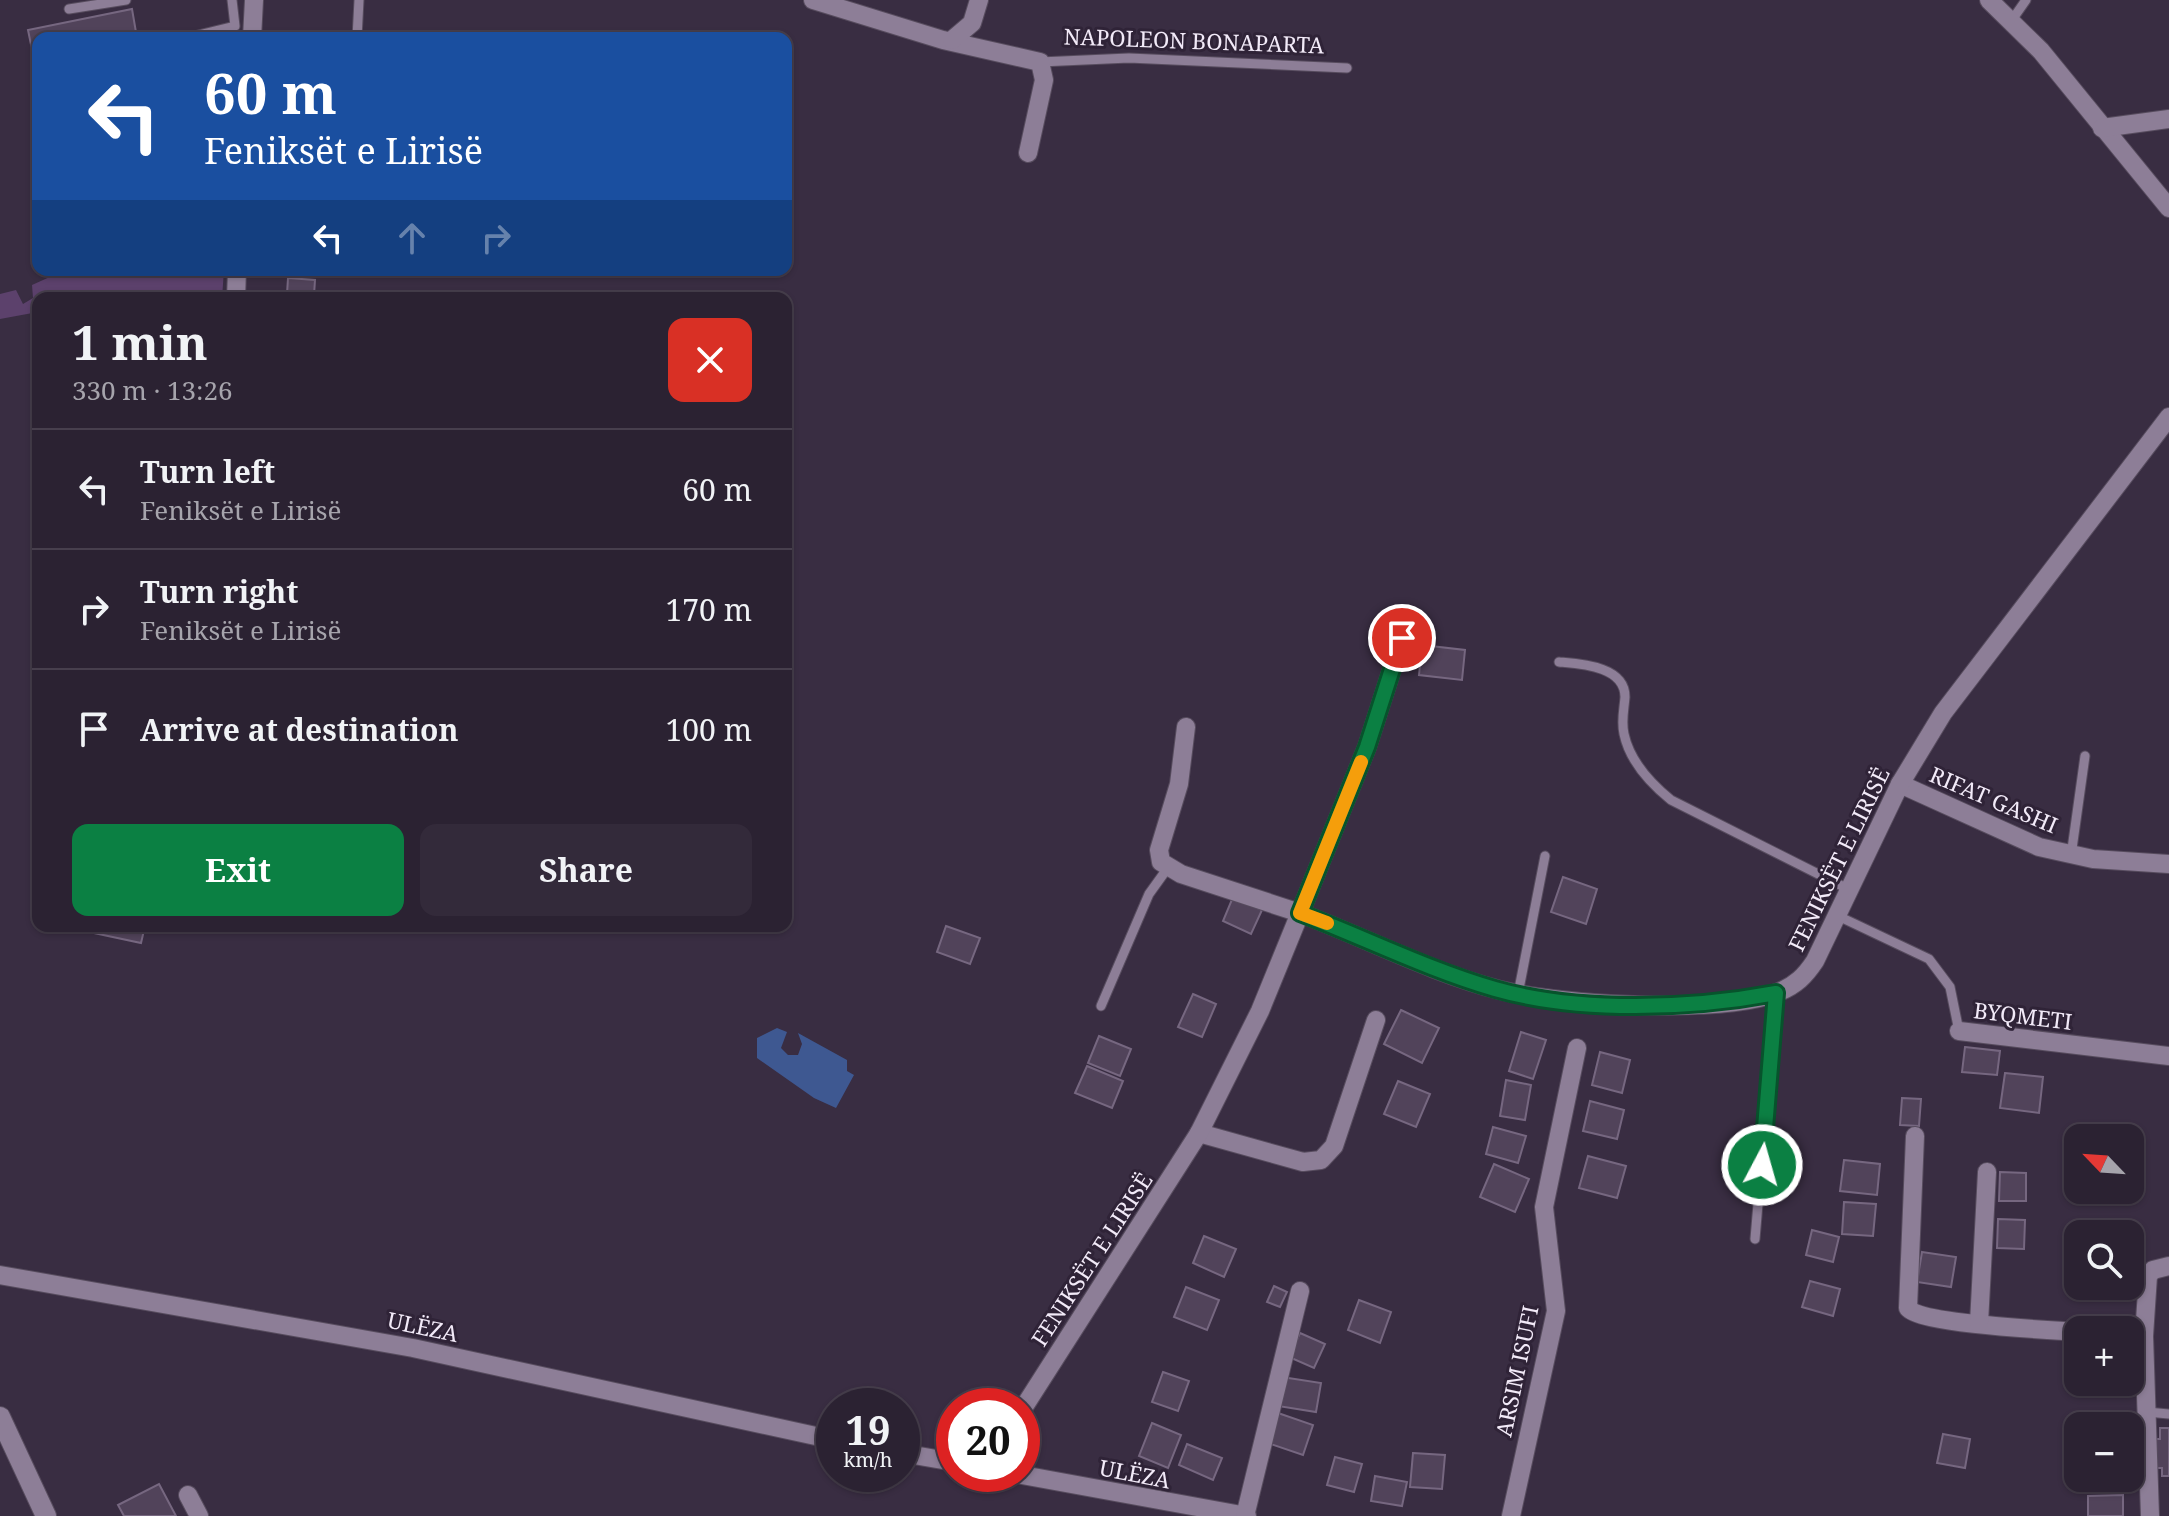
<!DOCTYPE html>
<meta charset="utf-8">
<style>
body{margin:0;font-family:"Noto Serif",serif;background:#332a3a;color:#f1f3f6;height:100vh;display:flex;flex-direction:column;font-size:30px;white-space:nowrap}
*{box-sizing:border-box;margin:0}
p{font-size:26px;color:#a6a4ac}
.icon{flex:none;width:44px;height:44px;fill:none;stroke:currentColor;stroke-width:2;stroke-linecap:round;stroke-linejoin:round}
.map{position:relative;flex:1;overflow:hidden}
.sheet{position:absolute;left:32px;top:292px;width:760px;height:640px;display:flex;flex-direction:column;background:#2b2232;border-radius:16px;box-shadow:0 2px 6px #0004,0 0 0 2px #473f4d}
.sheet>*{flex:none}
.top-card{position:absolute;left:32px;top:32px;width:760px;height:244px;border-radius:16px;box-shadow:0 2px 6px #0004,0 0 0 2px #473f4d;background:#1a4fa0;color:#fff;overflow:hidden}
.needle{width:52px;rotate:295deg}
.buttons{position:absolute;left:2064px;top:1124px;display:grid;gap:16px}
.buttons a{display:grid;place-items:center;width:80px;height:80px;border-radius:16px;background:#2b2232;box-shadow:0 2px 6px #0004,0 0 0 2px #473f4d;font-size:40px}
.speed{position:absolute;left:816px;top:1388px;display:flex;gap:16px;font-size:40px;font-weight:700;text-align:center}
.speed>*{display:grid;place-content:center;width:104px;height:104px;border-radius:50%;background:#2b2232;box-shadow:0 2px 6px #0004,0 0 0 2px #473f4d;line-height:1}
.speed small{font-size:20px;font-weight:400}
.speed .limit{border:12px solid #d22;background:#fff;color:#111}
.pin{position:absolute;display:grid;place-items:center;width:68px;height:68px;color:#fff;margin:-34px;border:4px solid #fff;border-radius:50%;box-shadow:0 2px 8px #0007}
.me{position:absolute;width:88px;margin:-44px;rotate:6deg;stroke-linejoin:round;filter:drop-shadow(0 0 6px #0008)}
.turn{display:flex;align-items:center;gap:28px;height:168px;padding:0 40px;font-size:36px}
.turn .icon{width:104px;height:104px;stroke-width:2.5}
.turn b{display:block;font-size:56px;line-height:68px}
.lanes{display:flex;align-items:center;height:76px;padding:0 40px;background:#0003;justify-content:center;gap:40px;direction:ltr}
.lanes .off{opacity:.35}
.round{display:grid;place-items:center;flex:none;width:84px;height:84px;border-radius:16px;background:#332a3a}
.head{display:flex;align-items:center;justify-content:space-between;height:136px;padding:0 40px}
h1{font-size:48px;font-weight:700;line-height:60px}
.action{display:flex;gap:16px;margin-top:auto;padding:16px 40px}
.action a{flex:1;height:92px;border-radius:16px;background:#0b8043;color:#fff;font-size:32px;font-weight:700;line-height:92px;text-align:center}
.action a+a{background:#332a3a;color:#f1f3f6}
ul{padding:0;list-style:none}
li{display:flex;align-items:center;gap:24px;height:120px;padding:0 40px;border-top:2px solid #473f4d}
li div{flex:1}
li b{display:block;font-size:30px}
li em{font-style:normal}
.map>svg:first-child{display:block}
</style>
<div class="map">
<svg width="2169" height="1516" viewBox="0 0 2169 1516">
<rect width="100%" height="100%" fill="#392d42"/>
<polygon fill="#5c416c" points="224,270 222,298 38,298 38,312 0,319 0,294 16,290 23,304 33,298 32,285 63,271"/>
<polygon fill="#3e5891" points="777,1028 787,1032 781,1048 788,1055 798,1055 802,1044 798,1033 847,1060 847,1071 854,1075 836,1108 814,1098 757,1058 757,1038"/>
<g fill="#51435a" stroke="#766780" stroke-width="2">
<polygon points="132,9 137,38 38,38 38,79 28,30"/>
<polygon points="288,278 315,280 314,295 287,294"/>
<polygon points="1422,645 1465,650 1462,680 1419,675"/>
<polygon points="1563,877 1597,889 1586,924 1551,912"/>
<polygon points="38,892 38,921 32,920"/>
<polygon points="1233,897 1262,910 1251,934 1223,921"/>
<polygon points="61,926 145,926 141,943"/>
<polygon points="946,926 980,938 970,964 937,952"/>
<polygon points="1193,994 1216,1004 1202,1037 1178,1027"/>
<polygon points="1401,1010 1439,1028 1422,1063 1384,1044"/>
<polygon points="1521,1032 1546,1040 1533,1079 1509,1071"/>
<polygon points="1099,1036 1131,1049 1120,1076 1088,1063"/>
<polygon points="1965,1047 2000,1051 1997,1075 1962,1072"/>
<polygon points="1600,1052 1630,1060 1622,1093 1592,1085"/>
<polygon points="1087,1066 1123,1081 1112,1108 1075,1093"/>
<polygon points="2005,1073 2043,1077 2039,1113 2000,1108"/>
<polygon points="1506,1080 1531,1085 1525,1120 1500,1116"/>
<polygon points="1398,1081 1430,1094 1416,1127 1384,1114"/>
<polygon points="1902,1098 1921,1099 1919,1126 1900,1125"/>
<polygon points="1590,1101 1624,1110 1617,1139 1583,1131"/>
<polygon points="1493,1127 1526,1136 1518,1163 1486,1154"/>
<polygon points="1588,1156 1626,1166 1617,1198 1579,1188"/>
<polygon points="1844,1160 1880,1164 1877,1195 1840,1191"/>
<polygon points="1494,1164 1529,1179 1515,1212 1480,1197"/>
<polygon points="2000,1172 2026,1173 2026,1201 1999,1201"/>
<polygon points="1844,1202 1876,1204 1873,1236 1842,1234"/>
<polygon points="1998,1219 2025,1220 2024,1249 1997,1248"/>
<polygon points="1812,1230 1839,1237 1833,1262 1806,1255"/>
<polygon points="1204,1236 1236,1249 1224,1277 1193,1263"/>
<polygon points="1922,1252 1956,1257 1951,1287 1917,1282"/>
<polygon points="1810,1281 1840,1289 1833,1316 1802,1307"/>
<polygon points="1274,1286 1287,1292 1280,1307 1267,1302"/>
<polygon points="1186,1287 1219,1300 1207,1330 1174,1317"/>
<polygon points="1359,1300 1391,1312 1380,1343 1348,1330"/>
<polygon points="1300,1333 1325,1344 1314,1368 1289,1357"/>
<polygon points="1163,1372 1189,1381 1178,1411 1152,1402"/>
<polygon points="1282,1377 1321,1383 1316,1412 1278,1406"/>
<polygon points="1278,1413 1313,1425 1303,1455 1268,1443"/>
<polygon points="1152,1423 1181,1435 1168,1468 1139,1456"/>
<polygon points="2160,1428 2169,1428 2169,1476 2162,1476 2162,1468 2152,1468 2154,1439 2160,1439"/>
<polygon points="1943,1434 1970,1439 1965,1468 1937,1463"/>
<polygon points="1187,1444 1222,1458 1213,1480 1179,1465"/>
<polygon points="1413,1453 1445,1455 1442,1489 1410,1487"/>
<polygon points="1335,1457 1362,1464 1354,1492 1327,1485"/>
<rect x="2130" y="1458" width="7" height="18"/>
<polygon points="1375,1476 1407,1482 1402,1506 1371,1501"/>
<polygon points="159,1484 176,1516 124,1516 118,1505"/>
<polygon points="2123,1495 2123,1516 2088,1516 2088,1496"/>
</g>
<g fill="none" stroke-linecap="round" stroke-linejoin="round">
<defs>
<g id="service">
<polyline points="69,9 126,0"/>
<polyline points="2012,20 2026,0"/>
<polyline points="186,38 235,26 232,0"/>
<polyline points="357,38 359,0"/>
<polyline points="1040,62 1129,58 1347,68"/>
<path d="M1559,662C1581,664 1625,666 1625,697C1624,710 1621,721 1624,734C1630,762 1650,783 1671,800L1848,889"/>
<polyline points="2071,856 2085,756"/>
<polyline points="1836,915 1929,959 1950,987 1959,1031"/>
<polyline points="1518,994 1545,856"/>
<polyline points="1101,1006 1149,894 1167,869"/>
<polyline points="1755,1239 1776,993"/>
<polyline points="2147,1412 2169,1414"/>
</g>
<g id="minor">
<polyline points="813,0 943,40 1040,62 1044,80 1028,153"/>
<polyline points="1989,0 2041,51 2169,208"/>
<polyline points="252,38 254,0"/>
<polyline points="952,40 972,23 979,0"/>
<polyline points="2102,128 2169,119"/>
<polyline points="236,298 237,270"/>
<polyline points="1186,727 1179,784 1159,850 1161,862 1181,874 1300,913 1367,747 1402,638"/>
<polyline points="1900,784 2039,847 2093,859 2169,864"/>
<polyline points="1959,1031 2169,1056"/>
<polyline points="1199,1133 1303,1162 1321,1160 1334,1146 1376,1020"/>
<path d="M1915,1136L1908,1308C1921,1324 2051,1330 2078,1332"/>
<polyline points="0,1275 413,1348 834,1440"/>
<polyline points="1979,1323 1987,1172"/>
<polyline points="2130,1335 2144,1336 2150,1516"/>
<polyline points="2144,1336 2148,1276 2153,1270 2169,1266"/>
<path d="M1022,1410L1199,1133L1260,1011L1300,913C1366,938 1432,973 1500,990C1560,1005 1723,1015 1779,992C1796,985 1805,976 1815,961L1900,784L1943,713L2169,417"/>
<polyline points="902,1453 954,1462"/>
<polyline points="1017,1474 1247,1516"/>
<polyline points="188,1495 199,1516"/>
<polyline points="1245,1516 1300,1291"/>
<polyline points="1511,1516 1556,1311 1544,1207 1577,1048"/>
</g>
<polyline id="tertiary" points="0,1417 46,1516"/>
</defs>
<use href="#service" stroke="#574c5e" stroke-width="11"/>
<use href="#minor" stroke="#574c5e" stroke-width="20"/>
<use href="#tertiary" stroke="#574c5e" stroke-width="22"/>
<use href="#service" stroke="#8d7e97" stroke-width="9"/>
<use href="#minor" stroke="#8d7e97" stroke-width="18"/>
<use href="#tertiary" stroke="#8d7e97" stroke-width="20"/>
</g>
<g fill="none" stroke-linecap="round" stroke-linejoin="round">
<defs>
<path id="route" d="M1402,638L1367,747L1300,913C1365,938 1429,970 1495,989C1579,1013 1691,1009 1776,993L1762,1165"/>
</defs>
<use href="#route" stroke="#07532c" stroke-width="20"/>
<use href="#route" stroke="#0b8043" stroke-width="14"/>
<polyline stroke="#f59e0b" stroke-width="14" points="1327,923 1300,913 1361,762"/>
</g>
<g text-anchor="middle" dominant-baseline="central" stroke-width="6" stroke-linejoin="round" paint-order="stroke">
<g font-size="22" fill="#f2eaf8" stroke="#2f2337">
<text transform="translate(1194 40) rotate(2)">NAPOLEON BONAPARTA</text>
<text transform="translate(1994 799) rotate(23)">RIFAT GASHI</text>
<text transform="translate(1838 859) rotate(-64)">FENIKSËT E LIRISË</text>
<text transform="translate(2023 1015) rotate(7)">BYQMETI</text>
<text transform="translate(1091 1259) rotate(-57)">FENIKSËT E LIRISË</text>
<text transform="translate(423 1326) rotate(12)">ULËZA</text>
<text transform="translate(1516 1371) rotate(-78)">ARSIM ISUFI</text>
<text transform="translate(1135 1473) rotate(11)">ULËZA</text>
</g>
</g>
</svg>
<div class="buttons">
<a><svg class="needle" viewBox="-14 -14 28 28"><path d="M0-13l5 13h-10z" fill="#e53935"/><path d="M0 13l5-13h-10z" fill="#a6a4ac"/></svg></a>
<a><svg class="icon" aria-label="search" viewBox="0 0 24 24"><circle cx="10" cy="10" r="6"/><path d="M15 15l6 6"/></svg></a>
<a>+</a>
<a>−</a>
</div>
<div class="speed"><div>19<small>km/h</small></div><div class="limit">20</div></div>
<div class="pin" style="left:1402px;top:638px;background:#d93025"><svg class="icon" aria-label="arrive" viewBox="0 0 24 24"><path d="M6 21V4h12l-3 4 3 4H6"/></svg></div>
<svg class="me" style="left:1762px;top:1165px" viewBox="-20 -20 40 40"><circle r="17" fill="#0b8043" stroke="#fff" stroke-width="3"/><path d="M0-11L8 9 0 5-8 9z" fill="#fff"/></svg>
<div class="top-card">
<div class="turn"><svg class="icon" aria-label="left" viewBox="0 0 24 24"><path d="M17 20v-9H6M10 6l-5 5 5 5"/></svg><div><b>60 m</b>Feniksët e Lirisë</div></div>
<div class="lanes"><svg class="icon" aria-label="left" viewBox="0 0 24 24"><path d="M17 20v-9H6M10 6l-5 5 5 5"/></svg><svg class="icon off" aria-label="ahead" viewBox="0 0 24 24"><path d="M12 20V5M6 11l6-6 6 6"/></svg><svg class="icon off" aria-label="right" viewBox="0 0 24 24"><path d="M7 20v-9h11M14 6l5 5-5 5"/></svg></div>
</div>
<section class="sheet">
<div class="head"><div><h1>1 min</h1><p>330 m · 13:26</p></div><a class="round" style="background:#d93025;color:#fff"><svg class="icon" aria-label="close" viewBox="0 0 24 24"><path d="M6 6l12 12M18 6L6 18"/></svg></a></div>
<ul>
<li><svg class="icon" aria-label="left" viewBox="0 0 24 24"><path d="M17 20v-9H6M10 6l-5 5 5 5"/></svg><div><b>Turn left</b><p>Feniksët e Lirisë</p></div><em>60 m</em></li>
<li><svg class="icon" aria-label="right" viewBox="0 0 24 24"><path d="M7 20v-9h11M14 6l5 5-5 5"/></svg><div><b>Turn right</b><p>Feniksët e Lirisë</p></div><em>170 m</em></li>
<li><svg class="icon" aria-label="arrive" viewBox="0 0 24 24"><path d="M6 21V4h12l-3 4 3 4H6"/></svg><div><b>Arrive at destination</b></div><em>100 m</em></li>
</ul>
<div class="action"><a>Exit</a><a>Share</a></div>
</section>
</div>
